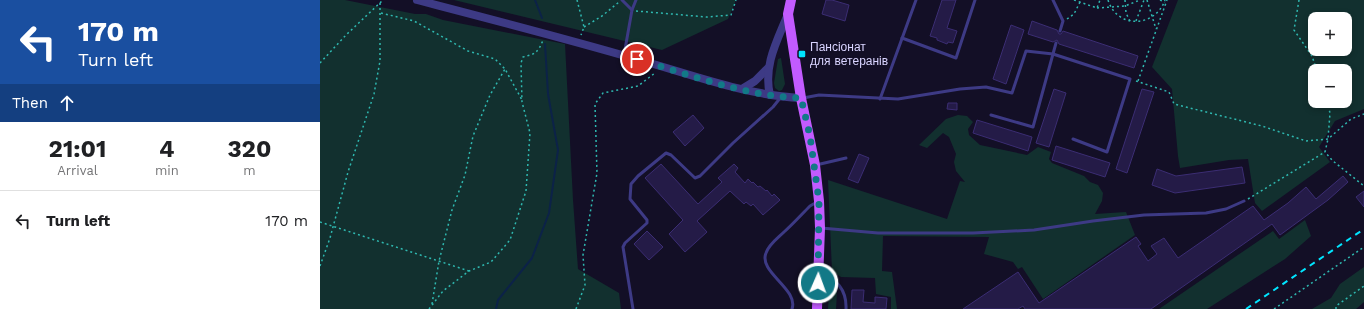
<!DOCTYPE html>
<meta charset="utf-8">
<style>
body{margin:0;font-family:"Work Sans",sans-serif;background:#f6f6f6;color:#202124;height:100vh;display:flex;flex-direction:column;font-size:15px;white-space:nowrap}
*{box-sizing:border-box;margin:0}
p{font-size:13px;color:#757577}
.icon{flex:none;width:22px;height:22px;fill:none;stroke:currentColor;stroke-width:2;stroke-linecap:round;stroke-linejoin:round}
.map{position:relative;flex:1;overflow:hidden}
.sheet{display:flex;flex-direction:column;background:#fff;width:320px}
.sheet>*{flex:none}
.banner{background:#1a4fa0;color:#fff;overflow:hidden}
.buttons{position:absolute;left:988px;top:12px;display:grid;gap:8px}
.buttons a{display:grid;place-items:center;width:44px;height:44px;border-radius:8px;background:#fff;box-shadow:0 2px 6px #0003;font-size:20px}
.pin{position:absolute;display:grid;place-items:center;width:34px;height:34px;color:#fff;margin:-17px;border:2px solid #fff;border-radius:50%;box-shadow:0 1px 4px #0007}
.me{position:absolute;width:44px;margin:-22px;rotate:2deg;stroke-linejoin:round;filter:drop-shadow(0 0 3px #0008)}
.turn{display:flex;align-items:center;gap:14px;height:84px;padding:0 12px;font-size:18px}
.turn .icon{width:52px;height:52px;stroke-width:2.5}
.turn b{display:block;font-size:28px;line-height:34px}
.then{display:flex;align-items:center;height:38px;padding:0 12px;background:#0003;gap:8px;font-size:15px}
.eta{display:flex;justify-content:space-evenly;align-items:center;height:68px;text-align:center}
.eta b{font-size:24px;font-weight:700;line-height:28px}
ul{padding:0;list-style:none}
li{display:flex;align-items:center;gap:12px;height:60px;padding:0 12px;border-top:1px solid #e0e0e0}
li div{flex:1}
li b{display:block;font-size:15px}
li em{font-style:normal}
main{display:flex;flex:1;min-height:0}
.map>svg:first-child{display:block}
</style>
<main>
<section class="sheet">
<div class="banner">
<div class="turn"><svg class="icon" aria-label="left" viewBox="0 0 24 24"><path d="M17 20v-9H6M10 6l-5 5 5 5"/></svg><div><b>170 m</b>Turn left</div></div>
<div class="then">Then<svg class="icon" aria-label="ahead" viewBox="0 0 24 24"><path d="M12 20V5M6 11l6-6 6 6"/></svg></div>
</div>
<div class="eta">
<div><b>21:01</b><p>Arrival</p></div>
<div><b>4</b><p>min</p></div>
<div><b>320</b><p>m</p></div>
</div>
<ul>
<li><svg class="icon" aria-label="left" viewBox="0 0 24 24"><path d="M17 20v-9H6M10 6l-5 5 5 5"/></svg><div><b>Turn left</b></div><em>170 m</em></li>
</ul>
</section>
<div class="map">
<svg width="1044" height="309" viewBox="0 0 1044 309">
<rect width="100%" height="100%" fill="#130f26"/>
<g fill="#12302f" fill-rule="evenodd">
<polygon points="0,0 25,0 95,14 106,14 123,20 245,44 253,200 258,269 299,293 301,309 0,309"/>
<polygon points="134,0 416,0 408,19 342,50"/>
<path d="M858,0H1044V109L1015,121L999,147L1010,162L942,211L935,203L928,159L909,160L860,168L858,156L852,89L832,67ZM995,19H1025V49H995ZM995,71H1025V101H995Z"/>
<polygon points="461,58 465,84 462,90 459,91 455,88 454,83 458,59"/>
<polygon points="638,115 647,116 653,122 648,129 649,135 660,145 707,155 718,147 731,152 729,159 732,163 764,176 770,182 778,185 783,193 782,201 775,214 806,212 815,235 723,299 702,267 698,269 693,262 664,254 669,237 563,236 562,271 572,272 577,309 571,309 571,297 556,294 555,278 521,277 512,271 508,180 627,219 640,181 645,182 636,171 634,162 636,154 629,137 623,133 607,148 599,145 626,119"/>
<polygon points="985,220 991,236 965,259 887,309 839,309 953,231 959,239"/>
<polygon points="1044,267 1044,302 1036,309 992,309 1011,298 1020,284"/>
<polygon points="514,289 517,292 516,309 508,309 509,292 510,290"/>
</g>
<g fill="none" stroke-linecap="round" stroke-linejoin="round">
<g stroke="#0c2248" stroke-width="2">
<polyline points="215,0 222,18"/>
<polyline points="176,309 178,300 212,258 229,213 238,150 228,94 225,44"/>
</g>
</g>
<g fill="#241b47" stroke="#3b2d73">
<polygon points="506,0 512,0 529,5 525,21 502,14"/>
<polygon points="622,0 636,0 627,28 637,31 633,43 628,42 627,44 617,40 617,38 610,36"/>
<polygon points="712,21 737,30 739,34 741,34 743,31 818,56 814,68 739,44 737,40 733,42 708,34"/>
<polygon points="691,25 704,30 686,84 673,79"/>
<polygon points="734,89 746,93 729,147 716,143"/>
<polygon points="822,89 834,92 807,173 796,169"/>
<polygon points="628,103 637,103 637,110 627,109"/>
<polygon points="373,115 384,128 365,146 353,132"/>
<polygon points="657,120 712,137 708,151 653,133"/>
<polygon points="736,146 790,163 785,177 732,160"/>
<polygon points="539,154 549,158 538,183 528,179"/>
<polygon points="341,164 378,204 402,182 398,178 414,164 418,168 415,172 425,183 428,179 432,183 433,182 438,187 440,186 446,191 447,190 452,196 454,194 460,200 443,215 433,204 431,206 426,202 424,204 410,191 377,221 387,232 365,252 349,234 363,220 325,178"/>
<polygon points="922,167 925,183 855,193 832,185 837,169 856,176"/>
<polygon points="1023,176 1028,182 1008,200 960,235 952,224 831,309 705,309 703,306 698,309 643,309 698,272 719,303 816,237 821,244 818,246 828,261 837,254 831,246 844,238 858,258 933,206 944,220 968,203 986,187 996,199"/>
<polygon points="1044,191 1044,207 1036,197"/>
<polygon points="327,231 343,247 329,260 314,244"/>
<polygon points="532,290 544,290 543,302 555,303 555,297 567,298 566,309 531,309"/>
</g>
<g fill="none" stroke-linecap="round" stroke-linejoin="round">
<g stroke="#2fb8b0" stroke-width="1.5" stroke-dasharray="2 3" stroke-linecap="butt">
<polyline points="257,0 264,27 261,35"/>
<polyline points="754,0 777,8 780,0"/>
<path d="M788,0C797,29 835,28 845,0"/>
<polyline points="805,0 806,13 810,21"/>
<polyline points="827,0 836,29"/>
<polyline points="840,0 845,2"/>
<polyline points="979,0 974,30 992,56 997,71"/>
<polyline points="777,8 805,6 820,0"/>
<polyline points="316,11 387,17 411,15 416,0"/>
<polyline points="61,13 94,21 148,51 175,59 185,69 202,100"/>
<polyline points="747,19 754,14 761,0"/>
<polyline points="816,21 824,0"/>
<polyline points="264,27 282,16 299,2"/>
<polyline points="0,63 26,35 63,0"/>
<polyline points="816,81 849,92 854,104 942,126 986,141 1008,139 1031,119 1044,114"/>
<polyline points="818,81 847,0"/>
<polyline points="1007,101 1010,113 1008,139 1005,152 1013,161 1044,186"/>
<polyline points="928,199 1005,152"/>
<polyline points="0,222 149,271"/>
<polyline points="0,266 10,238 28,172 54,94 60,61 60,2"/>
<polyline points="112,304 119,261 132,210 145,175 153,136 170,95 185,69"/>
<path d="M109,309L123,291L149,271L171,262L190,240L206,191L210,133L202,102L201,63L203,57C215,54 218,53 223,40"/>
<polyline points="256,309 265,285 263,255 277,173 275,104 283,93 318,86 335,73"/>
<polyline points="954,309 1044,247"/>
<polyline points="1016,309 1016,306 1044,286"/>
</g>
<g stroke="#3d3a85" stroke-width="3">
<polyline points="302,0 312,10 304,55"/>
<polyline points="733,0 743,21 740,31"/>
<polyline points="312,10 316,0"/>
<polyline points="582,38 636,58 655,0"/>
<polyline points="483,98 499,95 578,99 640,89 666,87 692,93 706,51 733,54 810,79 787,152 753,139"/>
<polyline points="560,99 596,0"/>
<polyline points="671,115 713,127 736,43"/>
<polyline points="496,165 526,158"/>
<polyline points="501,228 558,233 653,233 714,230 773,221 824,215 886,213 906,209 924,201"/>
<path d="M500,270C516,280 527,289 526,309"/>
<polyline points="313,309 303,247 305,243 327,223 327,220 310,199 311,184 318,176 346,153 351,155 375,178 380,176 413,143 453,107 461,97"/>
<path d="M472,309C479,289 438,272 446,253C449,244 458,238 464,232C473,224 482,214 490,206L497,202"/>
</g>
<g stroke="#3d3a85" stroke-width="8">
<path d="M97,0C170,19 244,38 316,59C370,74 424,95 481,98"/>
<polyline points="422,89 435,81 448,68"/>
<path d="M450,95C443,66 457,41 468,14"/>
</g>
<polyline stroke="#c25bff" stroke-width="10" points="471,0 468,14 481,98 495,165 499,201 500,228 497,309"/>
<polyline stroke="#00e5ff" stroke-width="2" stroke-dasharray="6 5" stroke-linecap="butt" points="926,309 1044,229"/>
</g>
<g fill="none" stroke-linecap="round" stroke-linejoin="round">
<path stroke="#127987" stroke-width="7" stroke-dasharray="0 12.6" d="M317,59C370,75 425,96 481,98L490,136L499,201L498,283"/>
</g>
<rect fill="#00e5ff" stroke="#130f26" stroke-width="1.5" x="478" y="50" width="8" height="8" rx="2"/>
<g text-anchor="middle" dominant-baseline="central" stroke-width="3" stroke-linejoin="round" paint-order="stroke">
<g font-size="12" fill="#d9d4ff" stroke="#130f26" text-anchor="start">
<text x="490" y="47">Пансіонат<tspan x="490" dy="14">для ветеранів</tspan></text>
</g>
</g>
</svg>
<div class="buttons">
<a>+</a>
<a>−</a>
</div>
<div class="pin" style="left:317px;top:59px;background:#d93025"><svg class="icon" aria-label="arrive" viewBox="0 0 24 24"><path d="M6 21V4h12l-3 4 3 4H6"/></svg></div>
<svg class="me" style="left:498px;top:283px" viewBox="-20 -20 40 40"><circle r="17" fill="#127987" stroke="#fff" stroke-width="3"/><path d="M0-11L8 9 0 5-8 9z" fill="#fff"/></svg>
</div>
</main>
